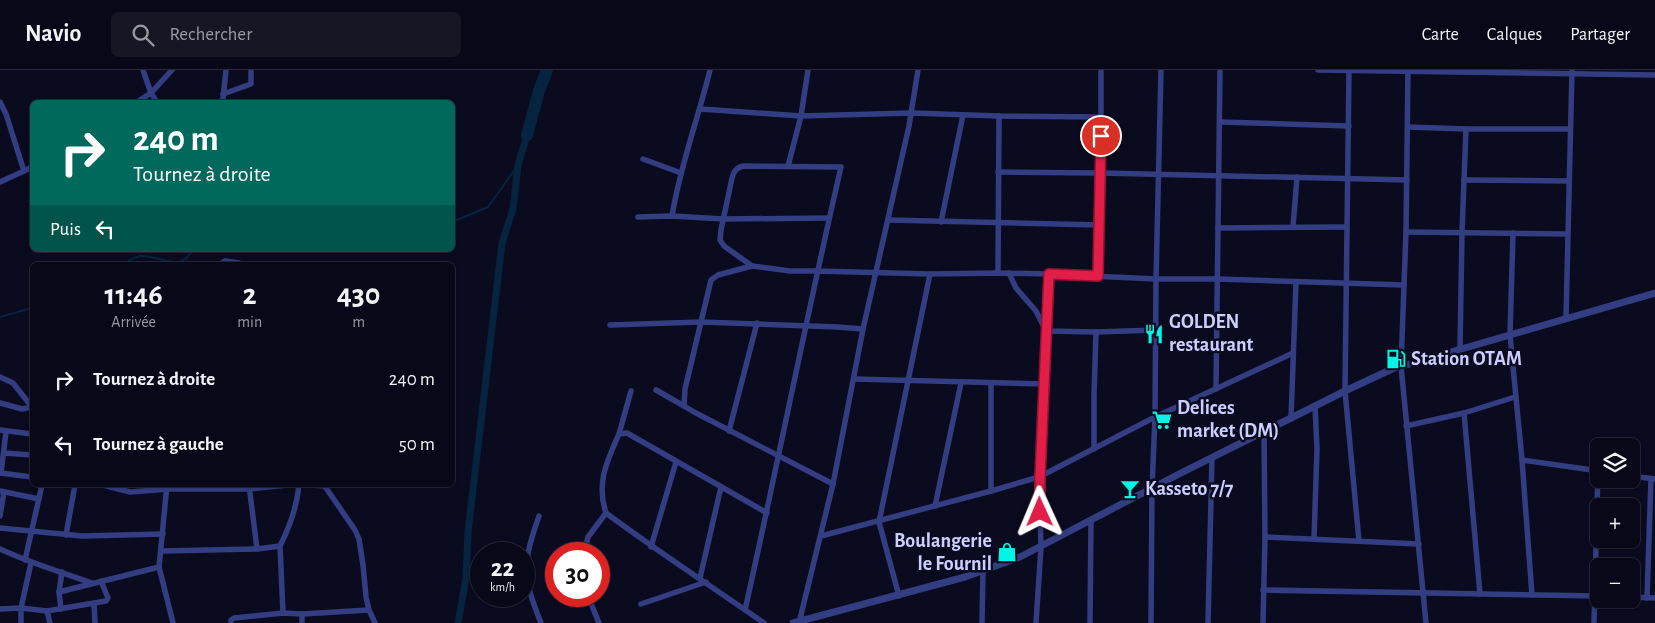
<!DOCTYPE html>
<html lang="fr">
<meta charset="utf-8">
<style>
body{margin:0;font-family:"Alegreya Sans",sans-serif;background:#161625;color:#f1f3f6;height:100vh;display:flex;flex-direction:column;font-size:19px;white-space:nowrap}
*{box-sizing:border-box;margin:0}
p{font-size:16px;color:#989aa2}
.icon{flex:none;width:28px;height:28px;fill:none;stroke:currentColor;stroke-width:2;stroke-linecap:round;stroke-linejoin:round}
.map{position:relative;flex:1;overflow:hidden}
.panel{position:absolute;left:30px;top:192px;width:425px;height:225px;display:flex;flex-direction:column;background:#080818;border-radius:8px;box-shadow:0 1px 4px #0004,0 0 0 1px #292937}
.panel>*{flex:none}
.banner{position:absolute;left:30px;top:30px;width:425px;height:152px;border-radius:8px;box-shadow:0 1px 4px #0004,0 0 0 1px #292937;background:#00695c;color:#fff;overflow:hidden}
.controls{position:absolute;left:1590px;top:368px;display:grid;gap:10px}
.controls a{display:grid;place-items:center;width:50px;height:50px;border-radius:8px;background:#080818;box-shadow:0 1px 4px #0004,0 0 0 1px #292937;font-size:25px}
.speed{position:absolute;left:470px;top:472px;display:flex;gap:10px;font-size:25px;font-weight:700;text-align:center}
.speed>*{display:grid;place-content:center;width:65px;height:65px;border-radius:50%;background:#080818;box-shadow:0 1px 4px #0004,0 0 0 1px #292937;line-height:1}
.speed small{font-size:12px;font-weight:400}
.speed .limit{border:8px solid #d22;background:#fff;color:#111}
.pin{position:absolute;display:grid;place-items:center;width:42px;height:42px;color:#fff;margin:-21px;border:2px solid #fff;border-radius:50%;box-shadow:0 1px 5px #0007}
.me{position:absolute;width:55px;margin:-28px;rotate:359deg;stroke-linejoin:round;filter:drop-shadow(0 0 4px #0008)}
.turn{display:flex;align-items:center;gap:18px;height:105px;padding:0 20px;font-size:22px}
.turn .icon{width:65px;height:65px;stroke-width:2.5}
.turn b{display:block;font-size:35px;line-height:42px}
.then{display:flex;align-items:center;height:48px;padding:0 20px;background:#0003;gap:10px;font-size:19px}
.eta{display:flex;justify-content:space-evenly;align-items:center;height:85px;text-align:center}
.eta b{font-size:30px;font-weight:700;line-height:35px}
ul{padding:0;list-style:none}
li{display:flex;align-items:center;gap:15px;height:65px;padding:0 20px}
li div{flex:1}
li b{display:block;font-size:19px}
li em{font-style:normal}
header{display:flex;align-items:center;gap:30px;box-sizing:border-box;height:70px;padding:0 25px;background:#080818;border-bottom:1px solid #292937}
header strong{font-size:24px}
nav{display:flex;gap:28px;margin-inline-start:auto;font-size:18px}
.search{width:350px;height:45px;background:#161625;display:flex;align-items:center;gap:12px;box-sizing:border-box;padding:0 18px;border-radius:8px;color:#989aa2;font-size:19px}
.map>svg:first-child{display:block}
</style>
<header>
<strong>Navio</strong>
<div class="search"><svg class="icon" aria-label="search" viewBox="0 0 24 24"><circle cx="10" cy="10" r="6"/><path d="M15 15l6 6"/></svg>Rechercher</div>
<nav><a>Carte</a><a>Calques</a><a>Partager</a></nav>
</header>
<div class="map">
<svg width="1655" height="553" viewBox="0 0 1655 553">
<rect width="100%" height="100%" fill="#0b0b20"/>
<g fill="none" stroke-linecap="round" stroke-linejoin="round">
<g stroke="#06243f" stroke-width="2">
<polyline points="452,152 488,137 518,95"/>
<path d="M127,195L129,190C132,189 136,187 140,186C158,184 182,204 192,180"/>
<polyline points="0,247 32,238"/>
</g>
<polyline stroke="#06243f" stroke-width="7" points="458,553 466,508 468,462 502,173 513,139 518,95 527,65"/>
<polyline stroke="#06243f" stroke-width="12" points="527,65 539,21 547,0"/>
<g stroke="#333e82" stroke-width="5.5">
<polyline points="143,0 151,23 157,32"/>
<polyline points="1318,0 1655,5"/>
<polyline points="1349,0 1345,321 1359,471"/>
<polyline points="1408,0 1406,162 1401,296 1426,553"/>
<polyline points="223,24 251,14 251,0"/>
<polyline points="0,32 6,44 24,101 32,97"/>
<polyline points="137,32 151,23 172,0"/>
<polyline points="220,32 223,29 226,0"/>
<polyline points="701,39 801,46 912,43 999,46 1101,47"/>
<polyline points="1220,52 1349,56"/>
<polyline points="1408,57 1466,59 1570,59"/>
<polyline points="643,89 681,103"/>
<polyline points="788,96 801,46 808,0"/>
<polyline points="998,102 1101,103 1407,110"/>
<polyline points="1464,110 1569,111"/>
<polyline points="0,112 24,101"/>
<path d="M672,146C680,96 698,49 710,0"/>
<polyline points="638,147 672,146 724,149 829,148"/>
<polyline points="888,150 1098,155"/>
<polyline points="941,152 963,45"/>
<polyline points="1293,157 1297,107"/>
<polyline points="1218,158 1346,157"/>
<polyline points="1406,162 1567,164"/>
<polyline points="1513,163 1510,265 1522,390 1532,525"/>
<polyline points="219,195 225,191 239,193 239,195"/>
<polyline points="752,196 718,205 711,210 685,319 684,336 694,342 833,414"/>
<polyline points="998,203 999,46"/>
<polyline points="1009,203 1016,218 1036,241 1046,261 1096,262 1156,260"/>
<polyline points="1098,206 1098,155 1101,103 1101,0"/>
<polyline points="1566,248 1572,0"/>
<polyline points="610,255 701,252 838,257 863,259"/>
<polyline points="1460,279 1462,162 1466,59"/>
<polyline points="0,307 13,313 32,337"/>
<polyline points="854,309 1044,314"/>
<polyline points="991,314 991,421"/>
<polyline points="1216,319 1220,0"/>
<polyline points="656,320 684,336"/>
<polyline points="0,333 22,339 32,337"/>
<polyline points="1464,343 1480,524"/>
<polyline points="1291,349 1296,212"/>
<polyline points="1406,356 1464,343 1515,327"/>
<polyline points="0,360 32,364"/>
<polyline points="729,361 757,253"/>
<polyline points="619,364 631,321"/>
<polyline points="1094,379 1094,325 1096,262"/>
<polyline points="4,383 32,385"/>
<polyline points="1522,390 1599,401"/>
<polyline points="0,403 32,407"/>
<polyline points="1,403 6,362"/>
<polyline points="1631,406 1655,409"/>
<polyline points="103,415 130,422 168,419 249,419 287,415"/>
<polyline points="167,415 159,497 173,553"/>
<polyline points="249,415 257,479"/>
<polyline points="311,415 324,416"/>
<polyline points="324,415 355,460 359,469 363,495 366,527 369,540 375,553"/>
<polyline points="0,421 39,429"/>
<polyline points="935,436 961,313"/>
<polyline points="0,446 4,422"/>
<path d="M539,446C534,461 528,476 527,492C524,511 534,535 541,553"/>
<polyline points="0,458 82,466 163,464"/>
<polyline points="66,465 75,415"/>
<polyline points="821,466 991,421 1039,407 1155,347 1293,283"/>
<polyline points="1265,467 1419,474"/>
<polyline points="1314,469 1317,379 1315,336"/>
<path d="M280,476C290,456 297,437 299,415"/>
<polyline points="651,477 676,392"/>
<path d="M0,479C30,493 61,502 92,513"/>
<polyline points="161,481 257,479 280,476 283,543"/>
<polyline points="584,484 588,467 606,443"/>
<polyline points="25,490 42,415"/>
<polyline points="700,508 721,417"/>
<polyline points="1263,520 1599,526"/>
<polyline points="59,522 159,497"/>
<polyline points="588,526 599,553"/>
<polyline points="899,526 879,452 930,204"/>
<polyline points="1631,527 1655,528"/>
<polyline points="1647,528 1651,409"/>
<polyline points="94,534 95,553"/>
<polyline points="641,534 706,512"/>
<polyline points="0,539 21,538 47,541 106,531 108,528 101,511"/>
<polyline points="61,539 59,522 62,502"/>
<path d="M745,540C778,393 807,244 841,97L743,96C736,98 734,101 732,108L721,160L720,170L724,176L752,196L790,201H817L930,204L998,203L1049,204L1156,209H1218L1404,215"/>
<polyline points="47,541 50,553"/>
<polyline points="302,544 369,540"/>
<polyline points="21,553 21,538 31,493"/>
<polyline points="231,553 231,550 234,548 283,543 302,544 302,553"/>
<path d="M764,553C711,516 657,481 606,443C596,413 607,391 619,364L627,363L767,443"/>
<polyline points="799,553 833,414 863,259 909,56 918,0"/>
<polyline points="982,553 983,501"/>
<polyline points="1036,553 1041,477 1039,407 1049,204"/>
<polyline points="1090,553 1091,450"/>
<polyline points="1151,553 1152,419 1155,347 1156,209 1161,0"/>
<polyline points="1208,553 1212,388"/>
<polyline points="1263,553 1265,467 1264,362"/>
<polyline points="1594,553 1598,401"/>
</g>
<polyline stroke="#333e82" stroke-width="7" points="793,553 965,507 1020,487 1179,404 1345,321 1392,299 1655,223"/>
</g>
<g fill="none" stroke-linecap="round" stroke-linejoin="round">
<defs>
<polyline id="route" points="1040,442 1040,407 1049,204 1098,206 1101,66"/>
</defs>
<use href="#route" stroke="#92132f" stroke-width="12"/>
<use href="#route" stroke="#e11d48" stroke-width="9"/>
</g>
<defs>
<symbol id="restaurant-bare" viewBox="-9 -9 18 18"><path d="M-5-6h1v4h1v-4h1v4h1v-4h1v5L-1.5 .5V6h-2V.5L-5-1ZM5-6V6H3V1.5H1.5Q1.5-4 5-6Z" fill="#00f6e4" stroke="#0b0b20" stroke-width="2.5" paint-order="stroke"/></symbol>
<symbol id="fuel-bare" viewBox="-9 -9 18 18"><path d="M-5.5-6h7V0h2V4h1.3V-2.5L3-4.5l.8-.8L6-3V5H2.5V1h-1V6h-7ZM-4.2-4.7v3.2H.2V-4.7Z" fill="#00f6e4" stroke="#0b0b20" stroke-width="2.5" paint-order="stroke"/></symbol>
<symbol id="supermarket-bare" viewBox="-9 -9 18 18"><path d="M-6-5.5h2.5l.6 2H6L4.5 2H-2.5L-4.4-4H-6ZM-1.5 3.2a1.3 1.3 0 1 0 .1 0ZM3 3.2a1.3 1.3 0 1 0 .1 0Z" fill="#00f6e4" stroke="#0b0b20" stroke-width="2.5" paint-order="stroke"/></symbol>
<symbol id="bar-bare" viewBox="-9 -9 18 18"><path d="M-6-5H6L.8 .8V4.5H3.5V6h-7V4.5H-.8V.8Z" fill="#00f6e4" stroke="#0b0b20" stroke-width="2.5" paint-order="stroke"/></symbol>
<symbol id="shop-bare" viewBox="-9 -9 18 18"><path d="M-5-2.5h2.3a2.7 3.5 0 0 1 5.4 0H5L5.5 6h-11ZM-1.5-2.5h3a1.5 2.3 0 0 0-3 0Z" fill="#00f6e4" stroke="#0b0b20" stroke-width="2.5" paint-order="stroke"/></symbol>
</defs>
<g fill-rule="evenodd">
<use href="#restaurant-bare" x="1140" y="250" width="28" height="28"/>
<use href="#fuel-bare" x="1382" y="275" width="28" height="28"/>
<use href="#supermarket-bare" x="1148" y="336" width="28" height="28"/>
<use href="#bar-bare" x="1116" y="405" width="28" height="28"/>
<use href="#shop-bare" x="993" y="468" width="28" height="28"/>
</g>
<g text-anchor="middle" dominant-baseline="central" stroke-width="5" stroke-linejoin="round" paint-order="stroke">
<g font-size="20" font-weight="bold" fill="#cbceff" stroke="#0b0b20" text-anchor="start">
<text x="1169" y="252">GOLDEN<tspan x="1169" dy="23">restaurant</tspan></text>
<text x="1411" y="289">Station OTAM</text>
<text x="1177" y="338">Delices<tspan x="1177" dy="23">market (DM)</tspan></text>
<text x="1145" y="419">Kasseto 7/7</text>
<text x="992" y="471" text-anchor="end">Boulangerie<tspan x="992" dy="23">le Fournil</tspan></text>
</g>
</g>
</svg>
<div class="controls">
<a><svg class="icon" aria-label="layers" viewBox="0 0 24 24"><path d="M12 4l9 5-9 5-9-5zM3 14l9 5 9-5"/></svg></a>
<a>+</a>
<a>−</a>
</div>
<div class="speed"><div>22<small>km/h</small></div><div class="limit">30</div></div>
<div class="pin" style="left:1101px;top:66px;background:#d93025"><svg class="icon" aria-label="arrive" viewBox="0 0 24 24"><path d="M6 21V4h12l-3 4 3 4H6"/></svg></div>
<svg class="me" style="left:1040px;top:442px" viewBox="-20 -20 40 40"><path d="M0-17L14 15 0 8-14 15z" fill="#e11d48" stroke="#fff" stroke-width="4"/></svg>
<div class="banner">
<div class="turn"><svg class="icon" aria-label="right" viewBox="0 0 24 24"><path d="M7 20v-9h11M14 6l5 5-5 5"/></svg><div><b>240 m</b>Tournez à droite</div></div>
<div class="then">Puis<svg class="icon" aria-label="left" viewBox="0 0 24 24"><path d="M17 20v-9H6M10 6l-5 5 5 5"/></svg></div>
</div>
<section class="panel">
<div class="eta">
<div><b>11:46</b><p>Arrivée</p></div>
<div><b>2</b><p>min</p></div>
<div><b>430</b><p>m</p></div>
</div>
<ul>
<li><svg class="icon" aria-label="right" viewBox="0 0 24 24"><path d="M7 20v-9h11M14 6l5 5-5 5"/></svg><div><b>Tournez à droite</b></div><em>240 m</em></li>
<li><svg class="icon" aria-label="left" viewBox="0 0 24 24"><path d="M17 20v-9H6M10 6l-5 5 5 5"/></svg><div><b>Tournez à gauche</b></div><em>50 m</em></li>
</ul>
</section>
</div>
